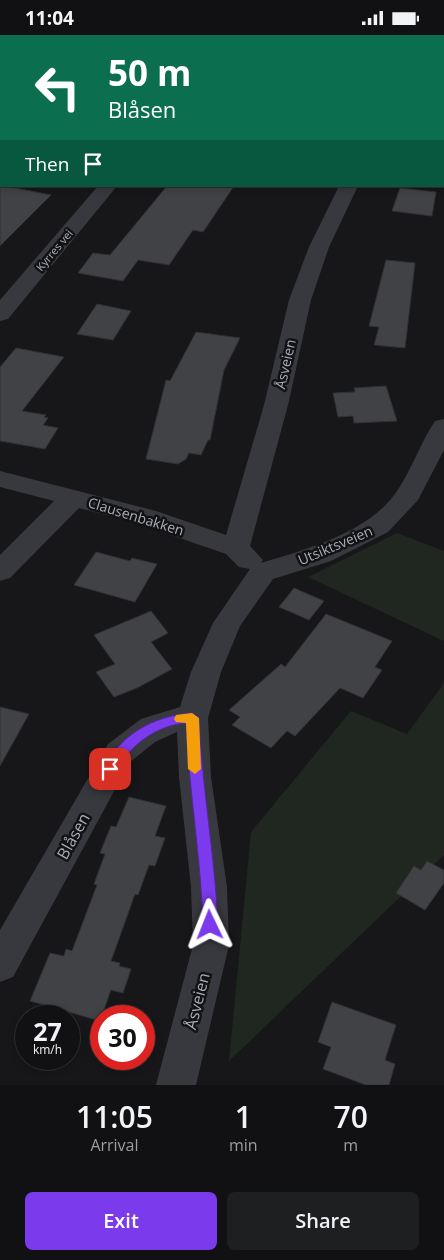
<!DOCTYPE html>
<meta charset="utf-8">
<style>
body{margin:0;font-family:"Open Sans",sans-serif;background:#1e1f21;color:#f1f3f6;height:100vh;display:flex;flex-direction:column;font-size:19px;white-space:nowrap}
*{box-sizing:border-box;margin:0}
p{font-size:16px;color:#9c9da0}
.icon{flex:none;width:28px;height:28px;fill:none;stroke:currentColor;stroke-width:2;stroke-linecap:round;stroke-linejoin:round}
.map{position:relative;height:1050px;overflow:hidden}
.drawer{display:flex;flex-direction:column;background:#111113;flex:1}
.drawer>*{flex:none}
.banner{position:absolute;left:0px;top:0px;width:445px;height:152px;box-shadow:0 2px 8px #0003,0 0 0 1px #303133;background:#0b6e4f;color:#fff;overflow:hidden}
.speed{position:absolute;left:15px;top:970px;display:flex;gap:10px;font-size:25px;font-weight:700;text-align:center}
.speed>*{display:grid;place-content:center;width:65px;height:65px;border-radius:50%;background:#111113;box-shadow:0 2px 8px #0003,0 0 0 1px #303133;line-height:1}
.speed small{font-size:12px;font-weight:400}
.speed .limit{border:8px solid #d22;background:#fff;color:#111}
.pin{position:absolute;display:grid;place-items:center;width:42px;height:42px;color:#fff;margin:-21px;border-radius:10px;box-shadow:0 2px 8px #0006}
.me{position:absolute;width:55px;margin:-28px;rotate:358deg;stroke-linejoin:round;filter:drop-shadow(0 0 4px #0008)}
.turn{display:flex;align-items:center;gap:18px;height:105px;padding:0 25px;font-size:22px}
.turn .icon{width:65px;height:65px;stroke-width:2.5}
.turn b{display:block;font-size:35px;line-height:42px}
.then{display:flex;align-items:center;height:48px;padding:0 25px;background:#0003;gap:10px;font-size:19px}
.eta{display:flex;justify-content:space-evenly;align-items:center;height:85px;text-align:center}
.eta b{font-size:30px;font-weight:600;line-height:35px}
.primary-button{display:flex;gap:10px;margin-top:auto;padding:10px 25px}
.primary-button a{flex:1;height:58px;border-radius:8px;background:#7c3aed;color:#fff;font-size:20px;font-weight:600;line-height:58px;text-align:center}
.primary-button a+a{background:#1e1f21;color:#f1f3f6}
.status{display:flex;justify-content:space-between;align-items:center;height:35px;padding:0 25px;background:#111113;direction:ltr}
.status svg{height:14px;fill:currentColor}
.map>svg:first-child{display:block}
</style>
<div class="status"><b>11:04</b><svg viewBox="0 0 49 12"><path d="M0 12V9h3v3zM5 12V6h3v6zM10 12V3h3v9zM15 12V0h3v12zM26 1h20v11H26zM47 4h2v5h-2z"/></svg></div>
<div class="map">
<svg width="444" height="1050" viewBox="0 0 444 1050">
<rect width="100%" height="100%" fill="#171719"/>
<g fill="#1f2720">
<polygon points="397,498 444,516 444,606 308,542"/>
<polygon points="444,648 444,820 229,1026 251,797 351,676 407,699"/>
</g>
<g fill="#414246" stroke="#313135">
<polygon points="0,150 51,160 0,211"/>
<polygon points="167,151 234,151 203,197 193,195 169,230 138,225 123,246 78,238 93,218 110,220"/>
<polygon points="400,153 436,157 432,181 392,176"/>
<polygon points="386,225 415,228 405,313 374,310 379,292 369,291"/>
<polygon points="97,269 131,276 113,305 77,299"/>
<polygon points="196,297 240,303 224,335 210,405 208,405 201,420 189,418 186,424 178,429 146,424 166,345 170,346"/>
<polygon points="16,313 64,322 22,376 46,380 44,382 48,383 43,390 58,393 45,414 0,406 0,332"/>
<polygon points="386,351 397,386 354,388 353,381 338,382 333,358 355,357 354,353"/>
<polygon points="96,517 130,526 132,523 157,529 135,567 74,550"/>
<polygon points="294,553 324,566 309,585 279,572"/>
<polygon points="151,576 168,598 151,607 172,634 137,653 114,662 96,637 115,629 94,600"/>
<polygon points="326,579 392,606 375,632 382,635 363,663 340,653 295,701 287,696 271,713 232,690 240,682 229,675 281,629 285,632"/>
<polygon points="0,672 29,679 0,731"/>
<polygon points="129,762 166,771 155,801 165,803 155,831 149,830 138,860 135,859 111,926 120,928 119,931 131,934 123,958 111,955 100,986 30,966 50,918 64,921 66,914 72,916 97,850 94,849 105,819 100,818 111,791 116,792"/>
<polygon points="427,826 444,835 444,848 425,875 396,858 414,831 421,835"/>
<polygon points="332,967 396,990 385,1025 395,1029 389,1050 366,1050 323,1034 331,1012 318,1007"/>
</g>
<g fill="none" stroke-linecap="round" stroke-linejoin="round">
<g fill="#38393e" fill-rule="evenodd">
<polygon points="379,0 395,0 395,1 380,1"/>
<polygon points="98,151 117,151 8,284 0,286 0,265"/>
<path d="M339,151H358L329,212L311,265L288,370L250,511L263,525L261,528C307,514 372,497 399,453C413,431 421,407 435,386L444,384V415L418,465L388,497L331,526L273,544L240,591L221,637L208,683L211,742L227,852L229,910L196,1050H156L193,910L191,852L179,742L177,697L155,707L130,727L13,942L0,947V895L108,709L141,684L180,672L191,637L213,588L250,534L239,532L226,519L139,489L79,473L10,543L0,546V520L54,466L0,452V436L156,476L226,500L264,370L289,265L309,212Z"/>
</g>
</g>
<path fill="#7c3aed" stroke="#51269a" d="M192,678L199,683C202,753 215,821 218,890L215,895L210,897L205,895L203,890C201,823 189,756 186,688C154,691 130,711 114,738H105L103,734C121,699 153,681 192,678Z"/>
<polygon fill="#f59e0b" points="192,678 199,683 201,734 195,739 188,734 186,688 176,687 174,684 176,680"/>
<g text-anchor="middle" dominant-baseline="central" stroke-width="5" stroke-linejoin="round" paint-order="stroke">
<g font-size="11" fill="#aaadb8" stroke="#121214">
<text transform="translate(54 215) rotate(-50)">Kyrres vei</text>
</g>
<g font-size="14" fill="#aaadb8" stroke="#121214">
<text transform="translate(285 329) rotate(-77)">Åsveien</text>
<text transform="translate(136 481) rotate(17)">Clausenbakken</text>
<text transform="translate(335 510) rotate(-23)">Utsiktsveien</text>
</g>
<g font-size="16" fill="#aaadb8" stroke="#121214">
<text transform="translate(73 801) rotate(-61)">Blåsen</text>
<text transform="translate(197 966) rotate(-76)">Åsveien</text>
</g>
</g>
</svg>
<div class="speed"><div>27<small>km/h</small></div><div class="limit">30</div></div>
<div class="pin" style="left:110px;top:734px;background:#d93025"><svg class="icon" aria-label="arrive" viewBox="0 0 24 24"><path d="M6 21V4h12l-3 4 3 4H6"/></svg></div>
<svg class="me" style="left:210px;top:890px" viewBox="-20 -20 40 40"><path d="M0-17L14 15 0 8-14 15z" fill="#7c3aed" stroke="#fff" stroke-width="4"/></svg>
<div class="banner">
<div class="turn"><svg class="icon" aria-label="left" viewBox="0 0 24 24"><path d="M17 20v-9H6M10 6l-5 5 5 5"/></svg><div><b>50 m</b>Blåsen</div></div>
<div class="then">Then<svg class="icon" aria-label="arrive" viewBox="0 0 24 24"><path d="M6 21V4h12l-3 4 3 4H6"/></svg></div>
</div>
</div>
<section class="drawer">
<div class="eta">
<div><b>11:05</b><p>Arrival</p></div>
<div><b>1</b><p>min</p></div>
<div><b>70</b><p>m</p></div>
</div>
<div class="primary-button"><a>Exit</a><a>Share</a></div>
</section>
